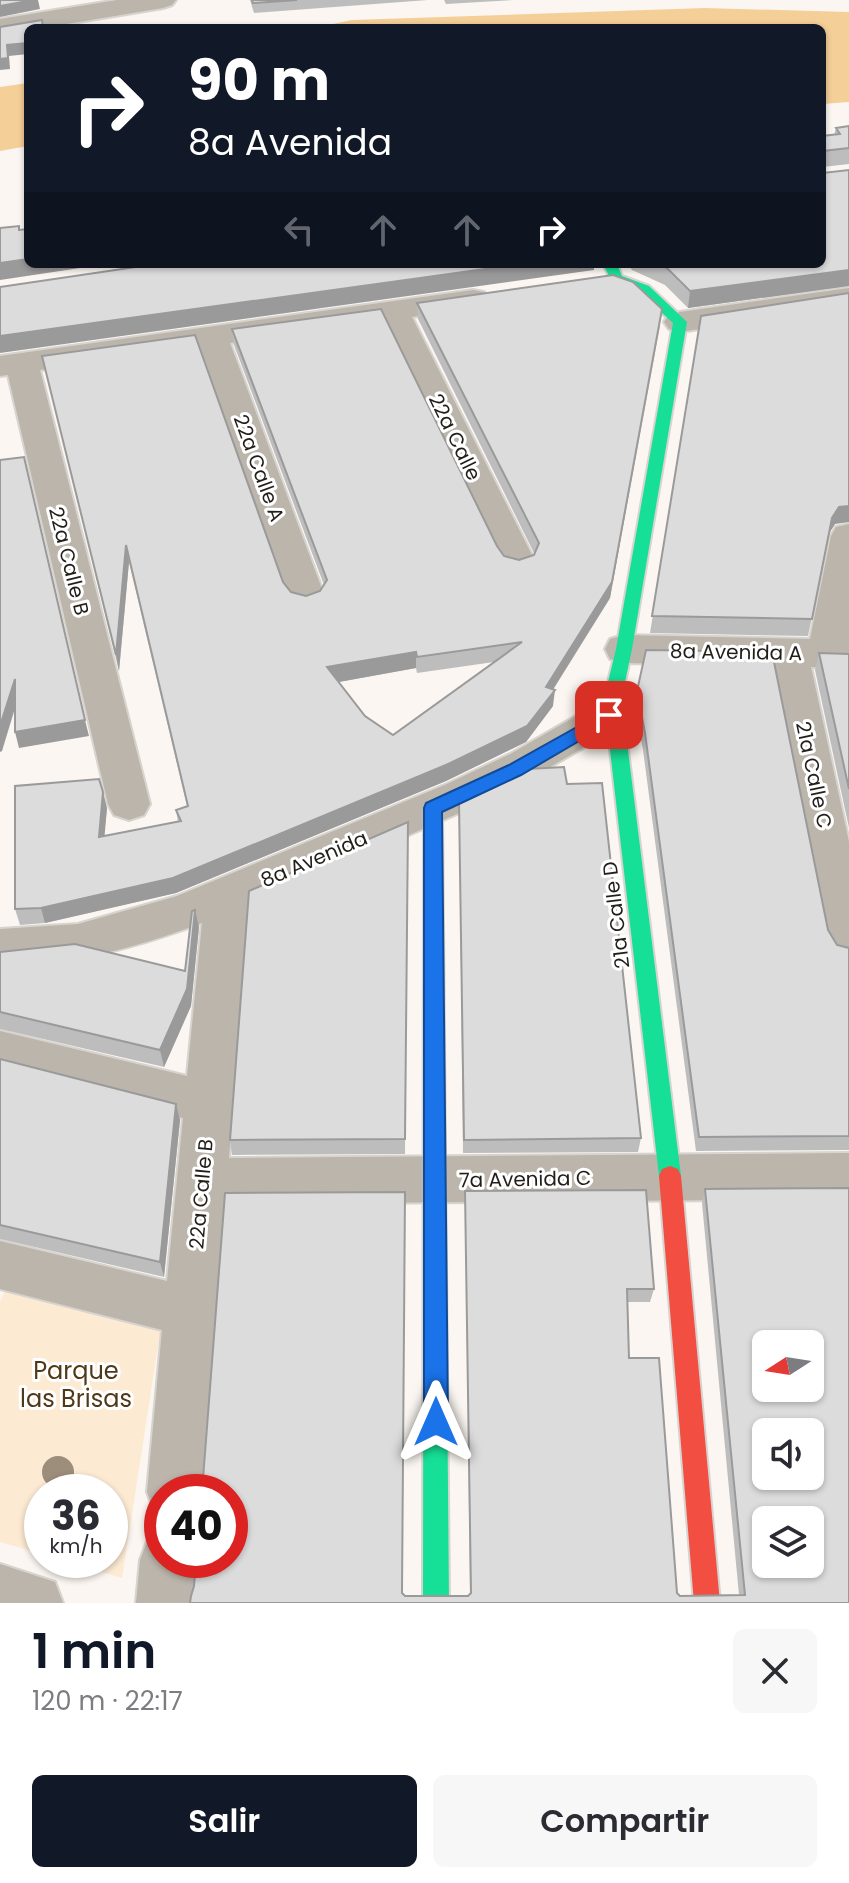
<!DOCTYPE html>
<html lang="es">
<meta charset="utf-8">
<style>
body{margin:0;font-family:Poppins,sans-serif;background:#f7f7f7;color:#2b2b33;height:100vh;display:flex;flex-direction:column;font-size:30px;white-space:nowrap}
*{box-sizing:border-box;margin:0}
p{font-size:26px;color:#7c7c81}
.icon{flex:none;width:44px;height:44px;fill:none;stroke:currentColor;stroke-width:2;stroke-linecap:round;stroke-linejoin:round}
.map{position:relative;height:1603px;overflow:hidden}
.details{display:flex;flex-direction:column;background:#fff;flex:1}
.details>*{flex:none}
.hud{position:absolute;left:24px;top:24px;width:802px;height:244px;border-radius:12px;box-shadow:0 2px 6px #0004;background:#111827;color:#fff;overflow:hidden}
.needle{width:52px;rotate:258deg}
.controls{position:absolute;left:752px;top:1330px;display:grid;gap:16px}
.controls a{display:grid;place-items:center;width:72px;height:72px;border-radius:12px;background:#fff;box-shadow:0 2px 6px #0004;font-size:40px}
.speed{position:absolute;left:24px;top:1474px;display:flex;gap:16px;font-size:40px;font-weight:700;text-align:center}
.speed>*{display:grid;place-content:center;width:104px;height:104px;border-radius:50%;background:#fff;box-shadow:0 2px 6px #0004;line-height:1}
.speed small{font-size:20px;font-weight:400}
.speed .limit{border:12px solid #d22;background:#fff;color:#111}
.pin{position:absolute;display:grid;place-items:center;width:68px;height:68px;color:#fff;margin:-34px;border-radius:16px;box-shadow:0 4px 12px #0006}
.me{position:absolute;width:88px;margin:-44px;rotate:0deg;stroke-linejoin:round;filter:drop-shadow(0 0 6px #0008)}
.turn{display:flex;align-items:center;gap:28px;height:168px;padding:0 32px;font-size:36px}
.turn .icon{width:104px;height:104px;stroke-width:2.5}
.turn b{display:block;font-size:56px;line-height:68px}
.lanes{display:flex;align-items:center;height:76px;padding:0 32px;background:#0003;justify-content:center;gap:40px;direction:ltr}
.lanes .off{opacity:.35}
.round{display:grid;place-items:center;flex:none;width:84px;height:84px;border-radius:12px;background:#f7f7f7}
.overview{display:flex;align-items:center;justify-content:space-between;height:136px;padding:0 32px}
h1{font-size:48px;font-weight:600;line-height:60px;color:#111827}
.primary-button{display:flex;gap:16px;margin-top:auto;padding:16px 32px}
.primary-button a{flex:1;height:92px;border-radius:12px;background:#111827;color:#fff;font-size:32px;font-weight:600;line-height:92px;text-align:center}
.primary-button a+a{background:#f7f7f7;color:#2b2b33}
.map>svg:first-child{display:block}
</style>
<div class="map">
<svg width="849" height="1603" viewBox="0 0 849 1603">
<rect width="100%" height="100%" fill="#fbf6f1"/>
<polygon fill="#fdead3" points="6,1288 161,1327 122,1578 62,1560 110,1560 110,1492 42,1492 42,1554 0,1542 0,1302"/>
<g fill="#f5cf98">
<polygon points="705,8 849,12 849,102 822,104 822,28 314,28 352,20"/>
<polygon points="28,83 28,146 0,151 0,87"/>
</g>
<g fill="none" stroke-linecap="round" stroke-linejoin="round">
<defs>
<g id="street">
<polygon points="117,0 176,0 172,5 163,8 0,35 0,19"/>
<polygon points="849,288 849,306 680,332 669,329 664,322 669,315 680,312"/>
<polygon points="473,290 484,292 489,299 484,306 412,317 535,561 530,570 517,573 504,570 499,561 383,321 230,343 325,597 319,606 306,610 293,606 287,597 199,347 40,370 150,804 144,815 129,820 114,815 108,804 8,375 0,376 0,356"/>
<polygon points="849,524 849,668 811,667 849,842 849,963 833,958 826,945 771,666 624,663 610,659 605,649 610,639 624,635 810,639 831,536 836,527"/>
<path d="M609,700L623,705L629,715L623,725L503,794L248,905L229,1158L849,1153V1199L225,1204L203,1492H162V1515L155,1512L147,1492L162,1330L0,1289V1241L167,1281L183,1118L0,1071V1031L187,1076L202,923C135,948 71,965 0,967V929L78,924L177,896L447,784L512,753L595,705Z"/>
<polygon points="162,1534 162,1560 198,1560 194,1603 136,1603 140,1560 148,1539"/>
<polygon points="0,1564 55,1582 63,1603 0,1603"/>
</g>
<g id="fast">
<polygon points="603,264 617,264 622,276 649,286 687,322 632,649 618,715 628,750 681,1176 678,1183 670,1186 662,1183 659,1176 610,750 600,715 616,649 673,323 639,292 612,282"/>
<polygon points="433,801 439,803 442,808 449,1603 423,1603 424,808 427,803"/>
</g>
<polygon id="jam" points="670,1166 678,1169 681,1176 720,1603 694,1603 659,1176 662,1169"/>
</defs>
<use href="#street" stroke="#d7d4cf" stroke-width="4"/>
<use href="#fast" stroke="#d7d4cf" stroke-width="4"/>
<use href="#jam" stroke="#d7d4cf" stroke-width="4"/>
<use href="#street" fill="#bbb5ab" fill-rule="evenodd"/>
<use href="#fast" fill="#16e098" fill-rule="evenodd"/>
<use href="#jam" fill="#f24e42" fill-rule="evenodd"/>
</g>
<circle fill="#9c8e7a" cx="58" cy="1472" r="16"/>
<g fill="#bebdbe" fill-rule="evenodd">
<polygon points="250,0 428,0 254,13"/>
<polygon points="444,0 513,0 446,4"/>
<polygon points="849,126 849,164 823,167 823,173 849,170 849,286 688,308 665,285 632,270 628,264 822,264 822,136 834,135 836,128"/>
<path d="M417,303L660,325L610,598L553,690V706L526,742L446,781L176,893L45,923L20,925L15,909L107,808L104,836L178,822L176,810L187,806L129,562L119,671L42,356L283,582L291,592L306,596L320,591L324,585L234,345L232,329L497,546L504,556L519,560L534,555V553L418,319ZM494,662L393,735L365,716L338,682L416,668L417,673Z"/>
<polygon points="701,316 835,524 829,533 808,636 650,633"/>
<polygon points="819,653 849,654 849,828 815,670"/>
<polygon points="637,691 828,930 837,945 849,948 849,1150 696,1151 643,750 635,707"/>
<polygon points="459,802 641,1138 638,1152 463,1153"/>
<polygon points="408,822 405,1154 232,1155 230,1140"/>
<polygon points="199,927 191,1006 164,1067 0,1029 0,952 185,971"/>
<polygon points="0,1059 176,1104 180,1120 164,1277 0,1239"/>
<polygon points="705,1189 849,1603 190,1603 402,1594 405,1596 468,1596 470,1594 465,1191 654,1289 650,1302 627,1302 629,1358 677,1593 680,1596 739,1595 702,1203"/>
</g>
<g fill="#9b9a9b">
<polygon points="33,0 38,0 40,9 0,17 0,6"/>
<polygon points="28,43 28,54 9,56 10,69 0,70 0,59 7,45"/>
<polygon points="28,259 28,264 107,264 0,280 0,263"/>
<polygon points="521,264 594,264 594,270 0,353 0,336"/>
<polygon points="849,270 849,286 688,308 690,291"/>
<polygon points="662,309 610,598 545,702 555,690 553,706 526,742 446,781 176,893 45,923 41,908 546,687"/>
<polygon points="849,506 849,522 835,524 828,535 832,518 839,507"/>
<polygon points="126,545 129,562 119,671 116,655"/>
<polygon points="416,652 416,668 328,684 327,667"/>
<polygon points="15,679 19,695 2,751 0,752 0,726"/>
<polygon points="85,720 89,736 19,748 15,732"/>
<polygon points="103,792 107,808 103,853 99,837"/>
<polygon points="195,910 199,927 191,1006 164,1067 160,1050 187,989"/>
<polygon points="176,1104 180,1120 164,1277 160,1262"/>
</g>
<g fill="#dddcdd" stroke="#9b9a9b" stroke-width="2" fill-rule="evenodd">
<polygon points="0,0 33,0 0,6"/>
<polygon points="252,0 297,0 253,3"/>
<polygon points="42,20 43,28 28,28 28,43 7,45 8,58 0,59 0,27"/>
<polygon points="849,126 849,148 823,151 823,173 849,170 849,270 690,291 667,268 657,264 822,264 822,136 840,134 836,128"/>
<polygon points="19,226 19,230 28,229 28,259 0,263 0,228"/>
<polygon points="156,264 521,264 0,336 0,287"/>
<path d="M613,275L633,282L662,309L612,582L546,687L555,690L527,726L446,765L173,878L41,908L15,909V786L99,779L103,792L99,837L181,821L176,810L188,806L126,545L116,655L42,356L195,335L283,582L291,592L306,596L320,591L327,580L232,329L381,309L497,546L504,556L519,560L534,555L539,543L417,303ZM522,642L393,735L365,716L327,667L416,652L417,657Z"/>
<polygon points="849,293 849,506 839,507 832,518 812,619 652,616 701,316"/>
<polygon points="24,457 85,720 15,732 15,679 0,726 0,460"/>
<polygon points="646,650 772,652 828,930 837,945 849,948 849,1136 699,1137 645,733 637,691"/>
<polygon points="819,653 849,654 849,789"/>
<polygon points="564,767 567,784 602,783 641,1138 464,1140 459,802 527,769"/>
<polygon points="408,822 405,1139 230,1140 249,891"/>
<polygon points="195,910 187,989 160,1050 0,1012 0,952 75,944 185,971 192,911"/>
<polygon points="0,1059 176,1104 160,1262 0,1225"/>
<path d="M849,1188V1603H190L191,1596L194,1586L196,1560H230V1492H202L225,1193L405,1192L402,1593L405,1596H468L471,1593L465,1191L646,1190L654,1289H627L629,1358H659L677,1593L680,1596L745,1595L705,1189ZM766,1344H810V1388H766ZM766,1432H810V1476H766ZM766,1520H810V1564H766Z"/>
</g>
<polygon fill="#1a73e8" stroke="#114b97" stroke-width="2" points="609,709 615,711 618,715 615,720 521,775 442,812 448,1422 444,1430 436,1434 427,1430 424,1422 424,808 426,803 509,765"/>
<g text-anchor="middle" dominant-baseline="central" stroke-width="6" stroke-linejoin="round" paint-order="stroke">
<g font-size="20" fill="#221f1a" stroke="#fff">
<text transform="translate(455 437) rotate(64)">22a Calle</text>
<text transform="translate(259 468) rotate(70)">22a Calle A</text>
<text transform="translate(69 561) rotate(76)">22a Calle B</text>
<text transform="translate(736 652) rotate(1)">8a Avenida A</text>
<text transform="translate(814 775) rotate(78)">21a Calle C</text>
<text transform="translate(314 859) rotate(-23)">8a Avenida</text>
<text transform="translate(616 915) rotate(-97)">21a Calle D</text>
<text transform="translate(525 1179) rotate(-1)">7a Avenida C</text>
<text transform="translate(201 1194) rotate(-85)">22a Calle B</text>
</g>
<g font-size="24" fill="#4f3919" stroke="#fff">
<text x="76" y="1370">Parque<tspan x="76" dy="28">las Brisas</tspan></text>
</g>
</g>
</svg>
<div class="controls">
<a><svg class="needle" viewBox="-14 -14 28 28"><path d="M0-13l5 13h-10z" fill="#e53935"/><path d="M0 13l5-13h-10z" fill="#7c7c81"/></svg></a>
<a><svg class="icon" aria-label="sound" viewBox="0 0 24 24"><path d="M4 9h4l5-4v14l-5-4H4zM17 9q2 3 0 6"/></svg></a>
<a><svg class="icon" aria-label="layers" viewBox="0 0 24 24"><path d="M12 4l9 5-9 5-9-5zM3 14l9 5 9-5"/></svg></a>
</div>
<div class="speed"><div>36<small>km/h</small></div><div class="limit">40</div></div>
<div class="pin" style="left:609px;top:715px;background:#d93025"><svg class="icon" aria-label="arrive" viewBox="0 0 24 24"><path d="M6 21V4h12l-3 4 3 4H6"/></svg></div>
<svg class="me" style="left:436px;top:1422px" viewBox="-20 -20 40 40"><path d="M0-17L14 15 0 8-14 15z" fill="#1a73e8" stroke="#fff" stroke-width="4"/></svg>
<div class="hud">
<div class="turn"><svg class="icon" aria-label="right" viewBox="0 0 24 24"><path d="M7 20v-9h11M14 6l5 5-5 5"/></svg><div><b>90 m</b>8a Avenida</div></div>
<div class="lanes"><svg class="icon off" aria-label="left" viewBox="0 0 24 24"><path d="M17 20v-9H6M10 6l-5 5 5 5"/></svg><svg class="icon off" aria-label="ahead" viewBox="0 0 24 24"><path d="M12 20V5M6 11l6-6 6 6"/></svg><svg class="icon off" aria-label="ahead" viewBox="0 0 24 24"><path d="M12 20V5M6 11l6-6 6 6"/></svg><svg class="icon" aria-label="right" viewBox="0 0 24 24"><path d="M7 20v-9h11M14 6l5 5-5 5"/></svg></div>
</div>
</div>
<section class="details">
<div class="overview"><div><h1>1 min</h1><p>120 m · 22:17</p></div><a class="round"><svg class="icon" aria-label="close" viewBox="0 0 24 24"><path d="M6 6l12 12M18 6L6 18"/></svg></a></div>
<div class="primary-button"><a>Salir</a><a>Compartir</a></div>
</section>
